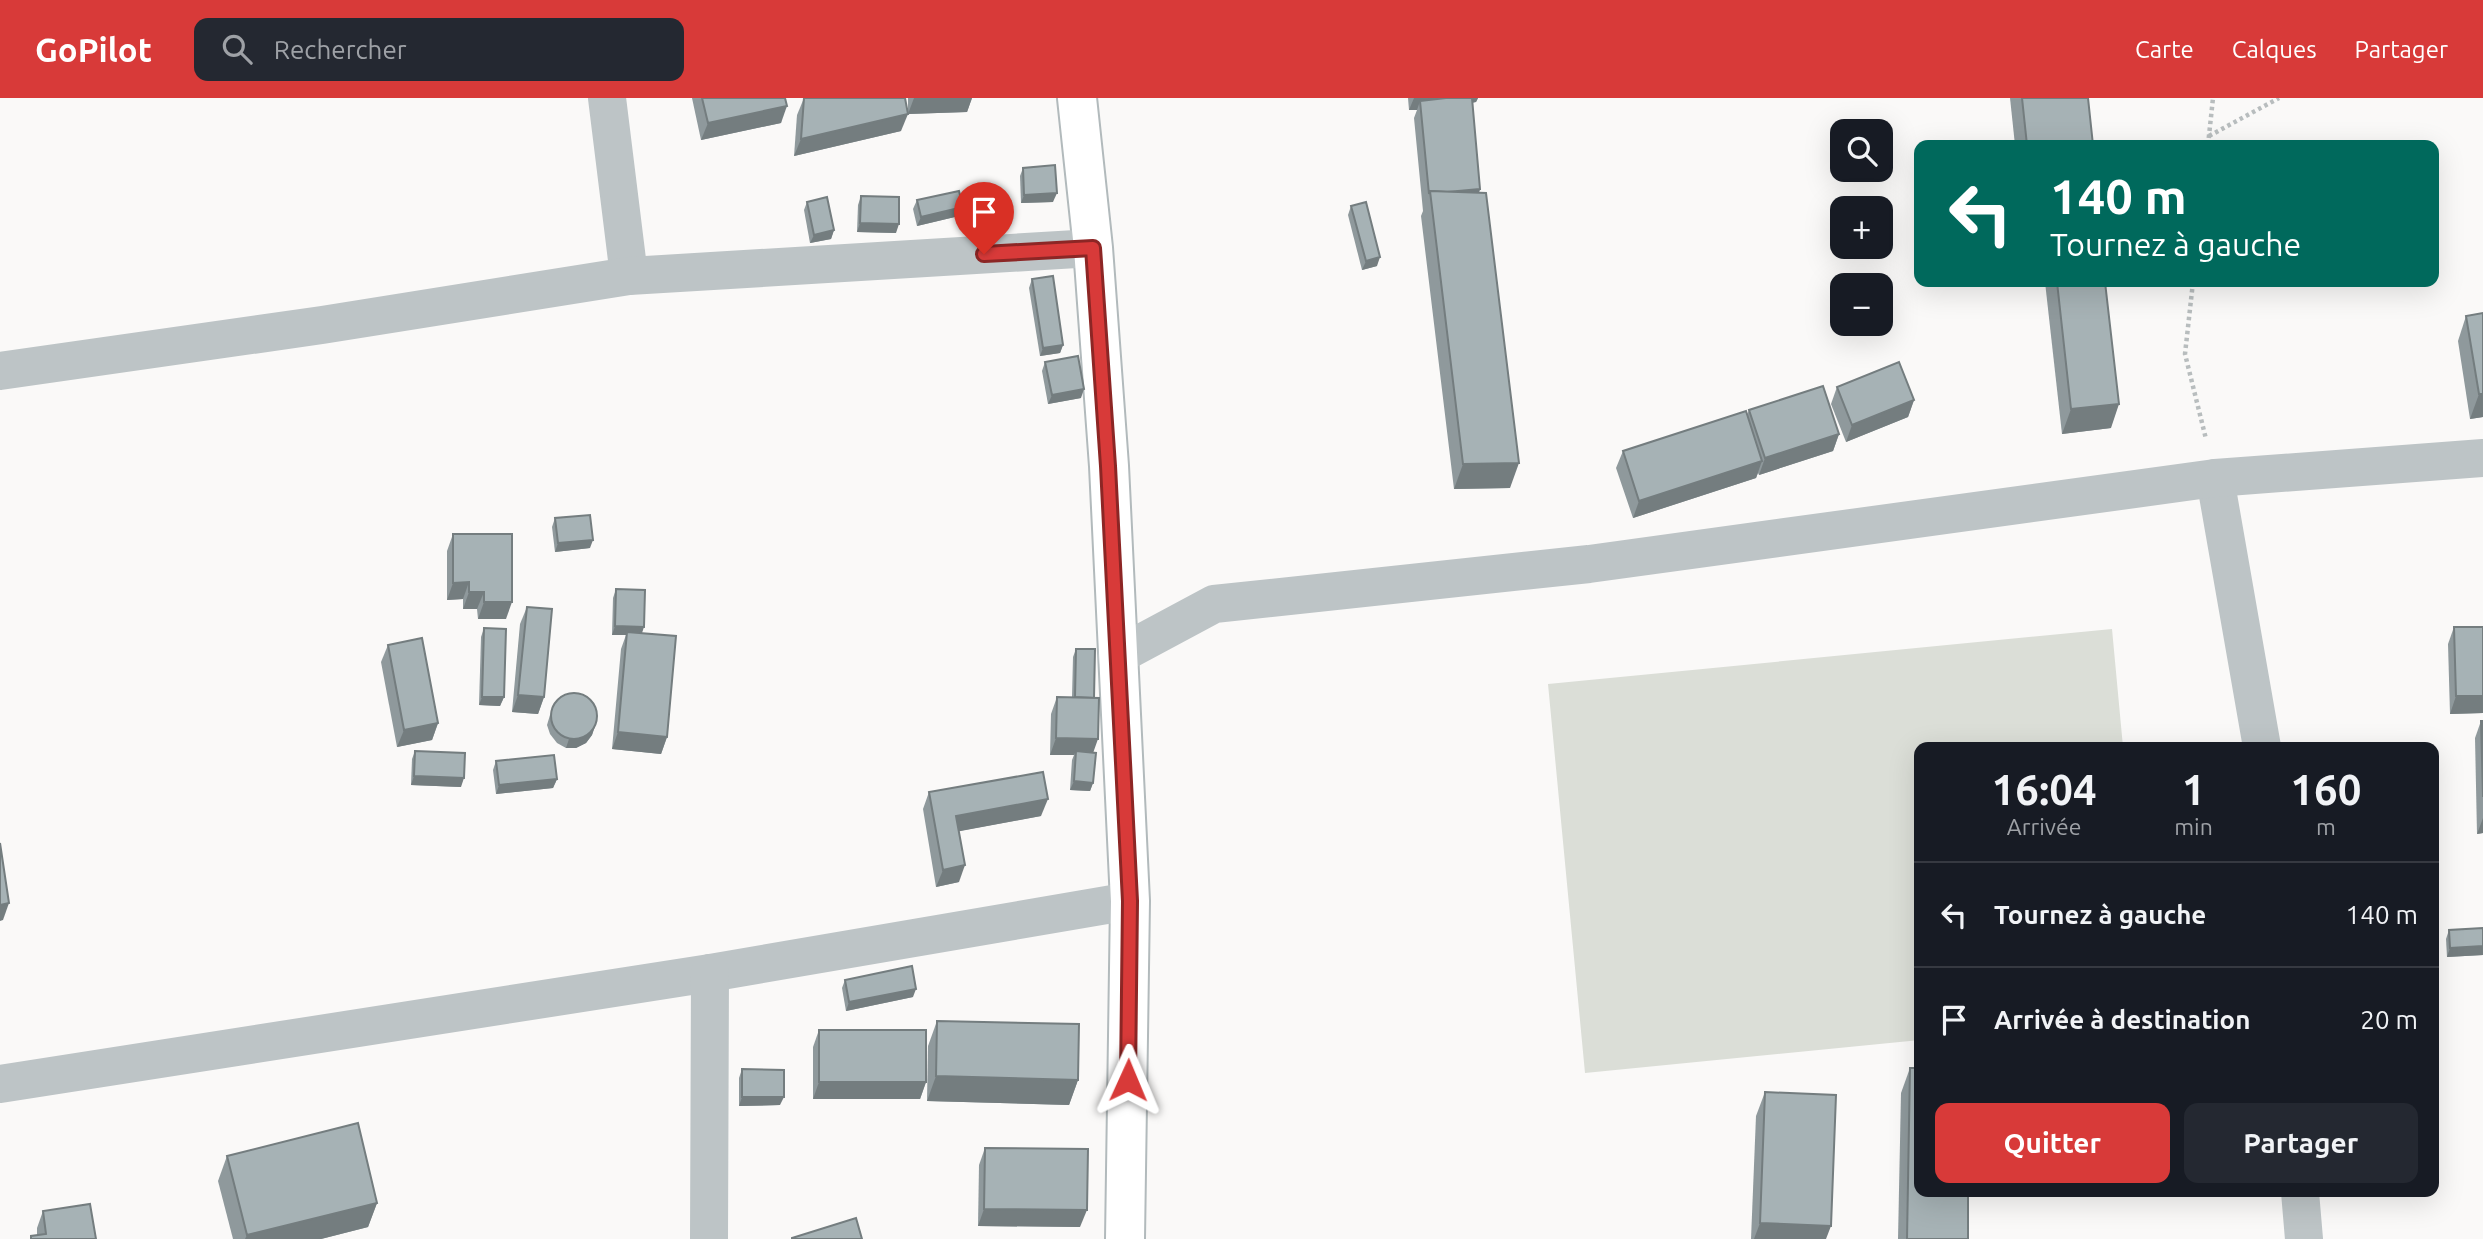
<!DOCTYPE html>
<html lang="fr">
<meta charset="utf-8">
<style>
body{margin:0;font-family:Ubuntu,sans-serif;background:#242831;color:#f1f3f6;height:100vh;display:flex;flex-direction:column;font-size:26px;white-space:nowrap}
*{box-sizing:border-box;margin:0}
p{font-size:23px;color:#9ea1a6}
.icon{flex:none;width:38px;height:38px;fill:none;stroke:currentColor;stroke-width:2;stroke-linecap:round;stroke-linejoin:round}
.map{position:relative;flex:1;overflow:hidden}
.details{position:absolute;left:1914px;top:644px;width:525px;height:455px;display:flex;flex-direction:column;background:#171b24;border-radius:14px;box-shadow:0 7px 28px #0002}
.details>*{flex:none}
.guide{position:absolute;left:1914px;top:42px;width:525px;height:147px;border-radius:14px;box-shadow:0 7px 28px #0002;background:#00695c;color:#fff;overflow:hidden}
.tools{position:absolute;left:1830px;top:21px;display:grid;gap:14px}
.tools a{display:grid;place-items:center;width:63px;height:63px;border-radius:14px;background:#171b24;box-shadow:0 7px 28px #0002;font-size:35px}
.pin{position:absolute;display:grid;place-items:center;width:60px;height:60px;color:#fff;margin:-72px -30px;border-radius:50% 50% 50% 0;rotate:-45deg;box-shadow:0 0 7px #0007}
.pin .icon{rotate:45deg}
.me{position:absolute;width:77px;margin:-38px;rotate:1deg;stroke-linejoin:round;filter:drop-shadow(0 0 5px #0008)}
.turn{display:flex;align-items:center;gap:24px;height:147px;padding:0 21px;font-size:32px}
.turn .icon{width:91px;height:91px;stroke-width:2.5}
.turn b{display:block;font-size:49px;line-height:60px}
.eta{display:flex;justify-content:space-evenly;align-items:center;height:119px;text-align:center}
.eta b{font-size:42px;font-weight:600;line-height:49px}
.button{display:flex;gap:14px;margin-top:auto;padding:14px 21px}
.button a{flex:1;height:80px;border-radius:14px;background:#d83a39;color:#fff;font-size:28px;font-weight:600;line-height:80px;text-align:center}
.button a+a{background:#242831;color:#f1f3f6}
ul{padding:0;list-style:none}
li{display:flex;align-items:center;gap:21px;height:105px;padding:0 21px;border-top:2px solid #363941}
li div{flex:1}
li b{display:block;font-size:26px}
li em{font-style:normal}
header{display:flex;align-items:center;gap:42px;box-sizing:border-box;height:98px;padding:0 35px;background:#d83a39;color:#fff}
header strong{font-size:33px}
nav{display:flex;gap:38px;margin-inline-start:auto;font-size:24px}
.search{width:490px;height:63px;background:#242831;display:flex;align-items:center;gap:18px;box-sizing:border-box;padding:0 24px;border-radius:14px;color:#9ea1a6;font-size:26px}
.map>svg:first-child{display:block}
</style>
<header>
<strong>GoPilot</strong>
<div class="search"><svg class="icon" aria-label="search" viewBox="0 0 24 24"><circle cx="10" cy="10" r="6"/><path d="M15 15l6 6"/></svg>Rechercher</div>
<nav><a>Carte</a><a>Calques</a><a>Partager</a></nav>
</header>
<div class="map">
<svg width="2483" height="1141" viewBox="0 0 2483 1141">
<rect width="100%" height="100%" fill="#faf9f8"/>
<polygon fill="#dbded7" points="2112,531 2123,649 1920,649 1920,942 1585,975 1548,586"/>
<g fill="none" stroke-linecap="round" stroke-linejoin="round">
<defs>
<polyline id="secondary" points="1077,0 1093,150 1109,368 1130,803 1125,1141"/>
</defs>
<use href="#secondary" stroke="#b2babc" stroke-width="42"/>
<g stroke="#b8bdbe" stroke-width="4.5" stroke-dasharray="3.5 3.5" stroke-linecap="butt">
<polyline points="2209,38 2279,0"/>
<polyline points="2208,47 2213,0"/>
<polyline points="2193,184 2185,256 2206,341"/>
</g>
<g stroke="#bdc4c6" stroke-width="38">
<polyline points="607,0 629,178"/>
<polyline points="0,273 322,227 629,178 1093,150"/>
<polyline points="2215,380 2262,649"/>
<polyline points="1117,558 1214,506 1589,466 2215,380 2483,360"/>
<polyline points="0,986 710,875 1130,803"/>
<polyline points="2300,1094 2304,1141"/>
<polyline points="709,1141 710,875"/>
</g>
<use href="#secondary" stroke="#fff" stroke-width="38"/>
</g>
<g fill="#8f999c">
<polygon points="692,0 785,0 781,25 701,42"/>
<polygon points="804,0 901,33 794,58 797,17"/>
<polygon points="908,0 972,0 967,14 908,16"/>
<polygon points="1408,0 1478,0 1476,4 1472,5 1480,91 1479,95 1510,390 1454,391 1421,118 1423,113 1414,20 1417,12 1409,12"/>
<polygon points="2010,0 2088,0 2093,47 2015,47"/>
<polygon points="1023,70 1053,104 1021,105 1020,78"/>
<polygon points="861,98 896,135 857,134 858,107"/>
<polygon points="917,102 959,118 917,128 913,111"/>
<polygon points="807,104 834,132 831,141 810,145 804,112"/>
<polygon points="1351,108 1377,168 1362,172 1348,117"/>
<polygon points="1032,181 1063,247 1060,255 1040,258 1029,190"/>
<polygon points="2045,184 2105,184 2111,330 2062,336"/>
<polygon points="2466,218 2483,319 2470,321 2458,243"/>
<polygon points="1045,264 1081,300 1048,306 1042,273"/>
<polygon points="1837,289 1914,302 1908,319 1846,344 1831,306"/>
<polygon points="1749,312 1839,336 1833,353 1759,377 1758,375 1756,380 1633,420 1616,370 1623,353 1747,317"/>
<polygon points="555,420 590,450 555,454 552,429"/>
<polygon points="453,436 506,521 478,521 477,511 463,511 463,501 447,502 447,453"/>
<polygon points="616,491 642,536 667,639 661,656 612,651 621,551 626,537 612,537 613,500"/>
<polygon points="527,509 544,599 538,616 512,614 520,526"/>
<polygon points="2454,529 2483,529 2483,615 2450,616 2448,546"/>
<polygon points="484,530 504,599 500,608 479,607 481,539"/>
<polygon points="388,547 438,625 432,642 397,649 381,564"/>
<polygon points="1076,551 1093,655 1093,685 1090,693 1070,692 1072,662 1074,657 1050,657 1051,616 1057,599 1072,599 1073,559"/>
<polygon points="553,607 595,628 592,637 586,645 576,650 566,650 557,645 550,636 547,627"/>
<polygon points="2481,623 2483,623 2483,735 2477,736 2475,640"/>
<polygon points="415,653 461,689 411,687 412,661"/>
<polygon points="496,663 557,681 553,690 496,696 493,672"/>
<polygon points="929,694 1041,718 959,733 959,784 936,789 923,711"/>
<polygon points="2483,830 2483,857 2447,859 2446,841 2449,832"/>
<polygon points="845,882 913,899 846,913 842,890"/>
<polygon points="937,923 1078,982 1069,1007 927,1003 928,948"/>
<polygon points="819,932 926,984 920,1001 813,1001 813,949"/>
<polygon points="1910,970 1968,1141 1898,1141 1901,995"/>
<polygon points="742,971 780,1007 739,1008 739,980"/>
<polygon points="1765,994 1826,1141 1751,1141 1756,1018"/>
<polygon points="985,1050 1080,1129 978,1128 979,1067"/>
<polygon points="227,1058 377,1105 368,1129 321,1141 233,1141 218,1083"/>
<polygon points="43,1113 96,1141 30,1141 31,1138 37,1138 37,1130"/>
</g>
<g fill="#747d7f">
<polygon points="914,0 972,0 967,14 908,16"/>
<polygon points="1414,0 1478,0 1476,4 1421,11 1420,3 1417,12 1409,12"/>
<polygon points="787,8 781,25 701,42 708,25"/>
<polygon points="908,16 901,33 794,58 801,41"/>
<polygon points="1480,91 1474,108 1430,96"/>
<polygon points="1057,95 1053,104 1021,105 1024,97"/>
<polygon points="963,109 959,118 917,128 921,119"/>
<polygon points="860,125 899,126 896,135 857,134"/>
<polygon points="834,132 831,141 810,145 814,137"/>
<polygon points="1380,159 1377,168 1362,172 1366,163"/>
<polygon points="1063,247 1060,255 1040,258 1043,250"/>
<polygon points="1084,291 1081,300 1048,306 1052,297"/>
<polygon points="2479,296 2483,296 2483,319 2470,321"/>
<polygon points="1914,302 1908,319 1846,344 1852,327"/>
<polygon points="2119,306 2111,330 2062,336 2071,311"/>
<polygon points="1839,336 1833,353 1759,377 1765,360"/>
<polygon points="1762,363 1756,380 1633,420 1639,403"/>
<polygon points="1519,365 1510,390 1454,391 1463,366"/>
<polygon points="593,442 590,450 555,454 558,445"/>
<polygon points="469,484 463,501 447,502 453,485"/>
<polygon points="469,494 484,494 477,511 463,511"/>
<polygon points="484,504 512,504 506,521 478,521"/>
<polygon points="615,528 644,529 641,538 627,534 626,537 612,537"/>
<polygon points="518,597 544,599 538,616 512,614"/>
<polygon points="2456,598 2483,598 2483,615 2450,616"/>
<polygon points="482,599 504,599 500,608 479,607"/>
<polygon points="438,625 432,642 397,649 404,632"/>
<polygon points="595,628 592,637 586,645 576,650 566,650 569,641"/>
<polygon points="618,634 667,639 661,656 612,651"/>
<polygon points="1056,640 1098,641 1092,658 1076,653 1074,657 1050,657"/>
<polygon points="414,678 464,680 461,689 411,687"/>
<polygon points="557,681 553,690 496,696 499,687"/>
<polygon points="1074,683 1093,685 1090,693 1070,692"/>
<polygon points="1048,701 1041,718 950,735 956,718"/>
<polygon points="2483,720 2483,735 2477,736"/>
<polygon points="965,767 959,784 936,789 943,772"/>
<polygon points="9,805 3,822 0,823 0,807"/>
<polygon points="2483,848 2483,857 2447,859 2450,850"/>
<polygon points="916,891 913,899 846,913 849,904"/>
<polygon points="936,978 1078,982 1069,1007 927,1003"/>
<polygon points="819,984 926,984 920,1001 813,1001"/>
<polygon points="742,999 784,999 780,1007 739,1008"/>
<polygon points="377,1105 368,1129 321,1141 245,1141 247,1137"/>
<polygon points="984,1111 1087,1112 1080,1129 978,1128"/>
<polygon points="1760,1125 1831,1128 1826,1141 1754,1141"/>
</g>
<g fill="#a6b2b5" stroke="#747d7f" stroke-width="2">
<polygon points="702,0 785,0 787,8 708,25"/>
<polygon points="804,0 905,0 908,16 801,41"/>
<polygon points="1446,0 1472,0 1480,91 1447,94 1430,93 1429,96 1420,3"/>
<polygon points="2022,0 2088,0 2093,47 2027,47"/>
<polygon points="1055,67 1057,95 1024,97 1023,70"/>
<polygon points="959,93 963,109 921,119 917,102"/>
<polygon points="1430,93 1486,95 1519,365 1463,366"/>
<polygon points="861,98 899,99 899,126 860,125"/>
<polygon points="827,99 834,132 814,137 807,104"/>
<polygon points="1366,104 1380,159 1366,163 1351,108"/>
<polygon points="1053,178 1063,247 1043,250 1032,181"/>
<polygon points="2057,184 2105,184 2119,306 2071,311"/>
<polygon points="2483,215 2483,296 2479,296 2466,218"/>
<polygon points="1078,258 1084,291 1052,297 1045,264"/>
<polygon points="1899,264 1914,302 1852,327 1837,289"/>
<polygon points="1823,288 1839,336 1765,360 1749,312"/>
<polygon points="1746,313 1762,363 1639,403 1623,353"/>
<polygon points="590,417 593,442 558,445 555,420"/>
<polygon points="453,436 512,436 512,504 484,504 484,494 469,494 469,484 453,485"/>
<polygon points="616,491 645,492 644,529 615,528"/>
<polygon points="527,509 552,511 544,599 518,597"/>
<polygon points="2454,529 2483,529 2483,598 2456,598"/>
<polygon points="484,530 506,531 504,599 482,599"/>
<polygon points="627,534 676,538 667,639 618,634"/>
<polygon points="422,540 438,625 404,632 388,547"/>
<polygon points="1076,551 1095,551 1094,600 1075,599"/>
<circle cx="574" cy="618" r="23"/>
<polygon points="1057,599 1099,600 1098,641 1056,640"/>
<polygon points="2481,623 2483,623 2483,699"/>
<polygon points="415,653 465,655 464,680 414,678"/>
<polygon points="1076,653 1096,655 1093,685 1074,683"/>
<polygon points="554,657 557,681 499,687 496,663"/>
<polygon points="1043,674 1048,701 956,718 965,767 943,772 929,694"/>
<polygon points="0,745 9,805 0,807"/>
<polygon points="2483,830 2483,848 2450,850 2449,832"/>
<polygon points="912,868 916,891 849,904 845,882"/>
<polygon points="937,923 1079,926 1078,982 936,978"/>
<rect x="819" y="932" width="107" height="52"/>
<polygon points="1910,970 1920,970 1920,1094 1968,1094 1968,1141 1907,1141"/>
<polygon points="742,971 784,972 784,999 742,999"/>
<polygon points="1765,994 1836,997 1831,1128 1760,1125"/>
<polygon points="358,1025 377,1105 247,1137 227,1058"/>
<polygon points="985,1050 1088,1051 1087,1112 984,1111"/>
<polygon points="90,1106 96,1141 31,1141 31,1138 46,1136 43,1113"/>
<polygon points="856,1120 862,1141 792,1141 792,1140"/>
</g>
<g fill="none" stroke-linecap="round" stroke-linejoin="round">
<defs>
<polyline id="route" points="984,156 1093,150 1108,368 1130,803 1128,982"/>
</defs>
<use href="#route" stroke="#8c2625" stroke-width="18"/>
<use href="#route" stroke="#d83a39" stroke-width="12"/>
</g>
</svg>
<div class="tools">
<a><svg class="icon" aria-label="search" viewBox="0 0 24 24"><circle cx="10" cy="10" r="6"/><path d="M15 15l6 6"/></svg></a>
<a>+</a>
<a>−</a>
</div>
<div class="pin" style="left:984px;top:156px;background:#d93025"><svg class="icon" aria-label="arrive" viewBox="0 0 24 24"><path d="M6 21V4h12l-3 4 3 4H6"/></svg></div>
<svg class="me" style="left:1128px;top:982px" viewBox="-20 -20 40 40"><path d="M0-17L14 15 0 8-14 15z" fill="#d83a39" stroke="#fff" stroke-width="4"/></svg>
<div class="guide">
<div class="turn"><svg class="icon" aria-label="left" viewBox="0 0 24 24"><path d="M17 20v-9H6M10 6l-5 5 5 5"/></svg><div><b>140 m</b>Tournez à gauche</div></div>
</div>
<section class="details">
<div class="eta">
<div><b>16:04</b><p>Arrivée</p></div>
<div><b>1</b><p>min</p></div>
<div><b>160</b><p>m</p></div>
</div>
<ul>
<li><svg class="icon" aria-label="left" viewBox="0 0 24 24"><path d="M17 20v-9H6M10 6l-5 5 5 5"/></svg><div><b>Tournez à gauche</b></div><em>140 m</em></li>
<li><svg class="icon" aria-label="arrive" viewBox="0 0 24 24"><path d="M6 21V4h12l-3 4 3 4H6"/></svg><div><b>Arrivée à destination</b></div><em>20 m</em></li>
</ul>
<div class="button"><a>Quitter</a><a>Partager</a></div>
</section>
</div>
